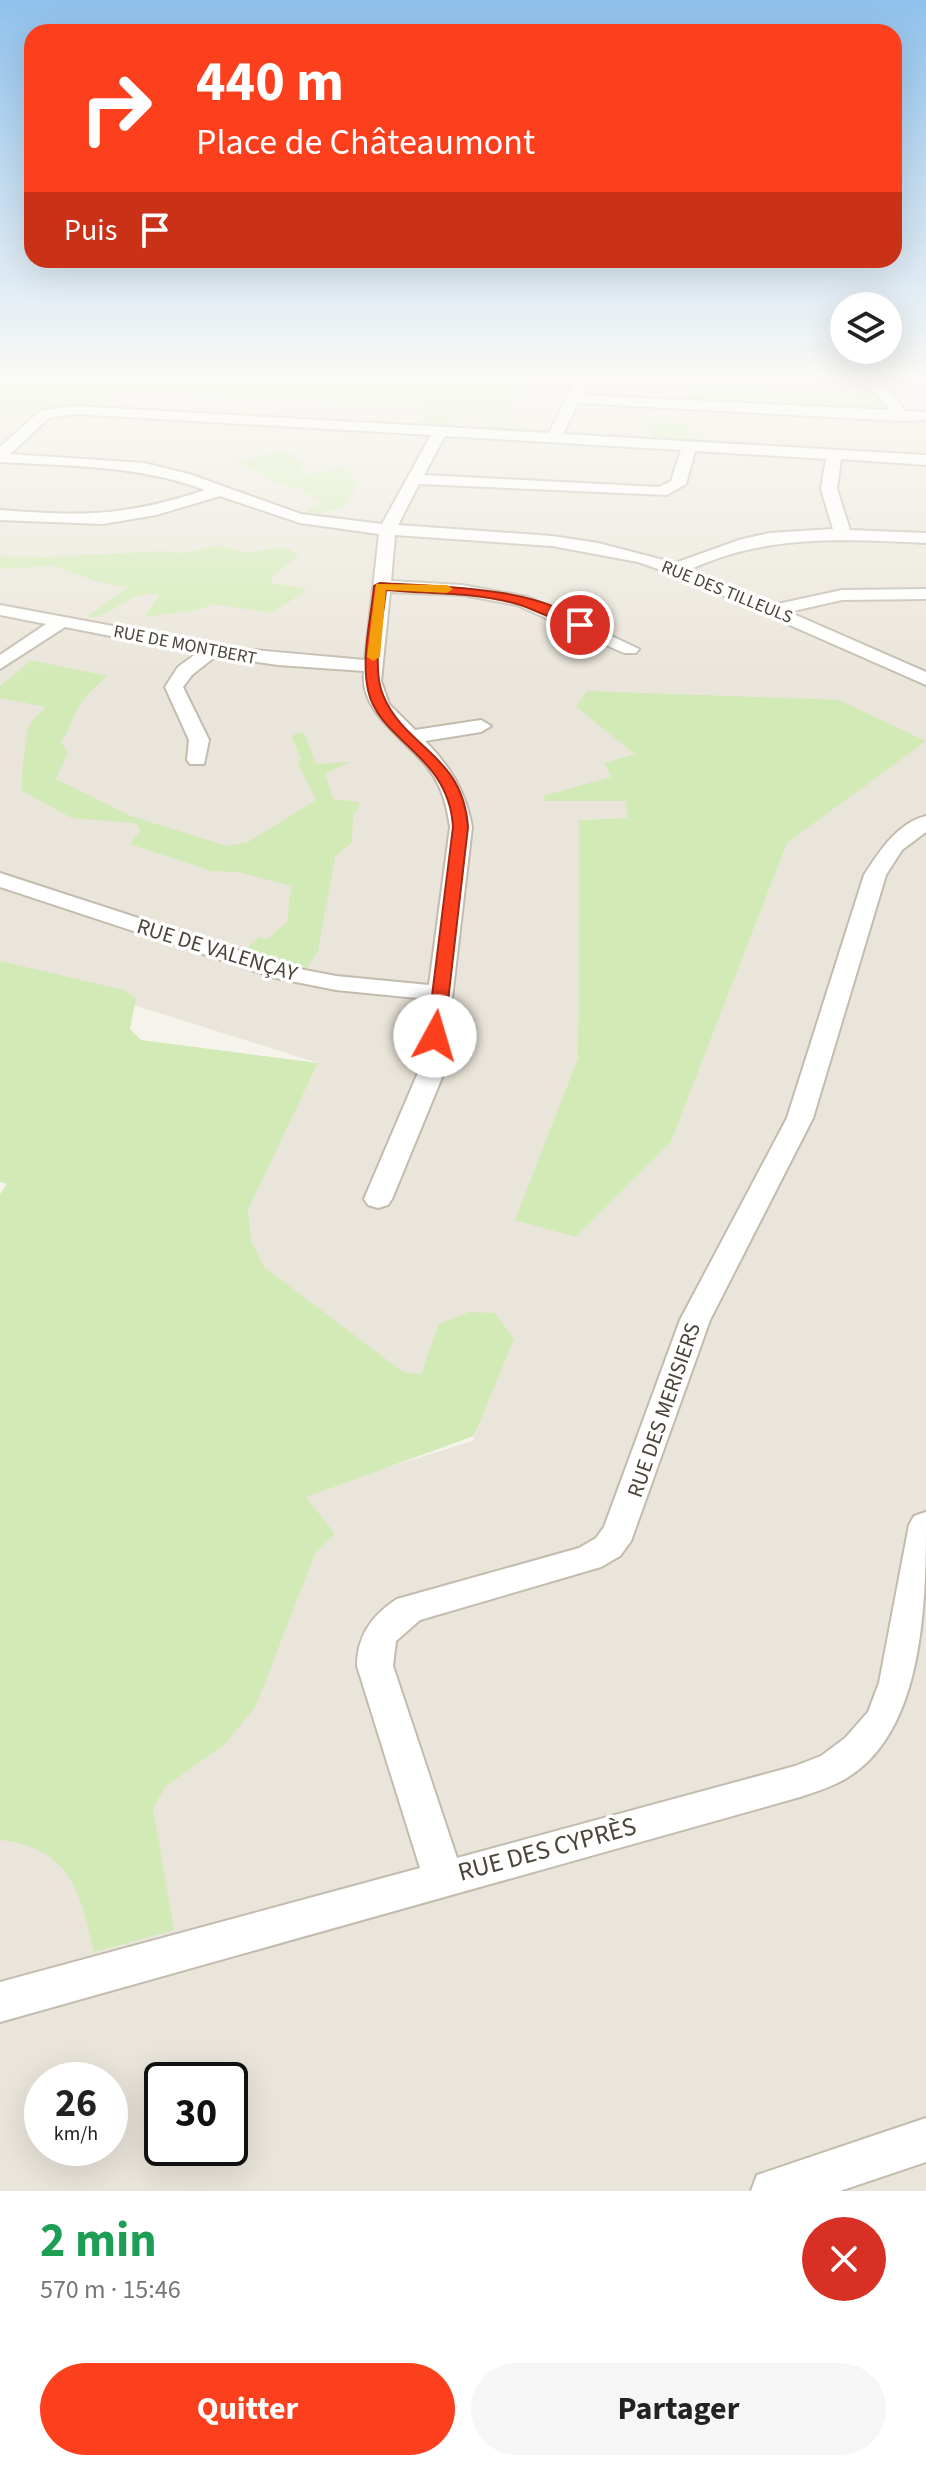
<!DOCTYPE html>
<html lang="fr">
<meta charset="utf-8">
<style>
body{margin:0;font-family:"Source Sans 3",sans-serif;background:#f6f6f6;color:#222;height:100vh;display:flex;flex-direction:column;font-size:30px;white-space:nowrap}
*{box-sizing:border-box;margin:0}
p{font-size:26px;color:#767676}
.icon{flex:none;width:44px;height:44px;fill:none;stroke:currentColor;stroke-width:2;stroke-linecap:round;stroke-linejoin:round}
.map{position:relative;height:2191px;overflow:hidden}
.panel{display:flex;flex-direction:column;background:#fff;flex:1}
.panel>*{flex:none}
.guide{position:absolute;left:24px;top:24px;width:878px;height:244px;border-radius:24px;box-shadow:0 8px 32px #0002;background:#fc3f1d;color:#fff;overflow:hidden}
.buttons{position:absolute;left:830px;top:292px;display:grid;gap:16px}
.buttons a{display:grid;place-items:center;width:72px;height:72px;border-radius:50%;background:#fff;box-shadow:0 8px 32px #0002;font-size:40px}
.speed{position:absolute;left:24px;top:2062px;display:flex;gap:16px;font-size:40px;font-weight:700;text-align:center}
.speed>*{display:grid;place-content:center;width:104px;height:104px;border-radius:50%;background:#fff;box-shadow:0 8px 32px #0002;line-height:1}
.speed small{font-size:20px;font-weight:400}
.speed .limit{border:4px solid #111;border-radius:12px;background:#fff;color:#111}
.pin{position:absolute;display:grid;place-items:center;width:68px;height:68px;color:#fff;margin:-34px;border:4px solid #fff;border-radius:50%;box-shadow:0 2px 8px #0007}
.me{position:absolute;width:88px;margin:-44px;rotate:6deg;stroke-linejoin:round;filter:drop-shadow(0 0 6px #0008)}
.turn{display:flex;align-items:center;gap:28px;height:168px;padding:0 40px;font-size:36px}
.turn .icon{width:104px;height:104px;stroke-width:2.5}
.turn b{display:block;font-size:56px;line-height:68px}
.then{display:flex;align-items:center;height:76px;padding:0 40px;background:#0003;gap:16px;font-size:30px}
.round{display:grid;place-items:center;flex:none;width:84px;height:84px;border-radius:42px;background:#f6f6f6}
.overview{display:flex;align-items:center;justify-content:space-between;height:136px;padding:0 40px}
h1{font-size:48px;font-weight:700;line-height:60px;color:#1e9e55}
.primary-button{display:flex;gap:16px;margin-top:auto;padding:16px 40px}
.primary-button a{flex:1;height:92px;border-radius:48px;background:#fc3f1d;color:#fff;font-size:32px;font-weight:700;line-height:92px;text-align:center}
.primary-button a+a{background:#f6f6f6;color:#222}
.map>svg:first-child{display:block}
</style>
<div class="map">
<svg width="926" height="2191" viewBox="0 0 926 2191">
<rect width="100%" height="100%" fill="#f6f3ec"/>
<path fill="#eae5da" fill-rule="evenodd" d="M523,379H926V2191H0V1808L295,1496L473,1441L487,1402L188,1335L318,1063L0,963V412L34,414L65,386L502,413ZM576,707L925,740L787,843L671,1142L516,1220L578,1058L579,820L627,818V801H544L611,777L636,754ZM42,2080H110V2148H42ZM162,2080H230V2148H162Z"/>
<g fill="#d2eab5">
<path d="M0,379H526C518,397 505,407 498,426L546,431V434L487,432L494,411L460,409L449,430L415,427L427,407L128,390L116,391L99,407L51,408L33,414L0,412Z"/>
<polygon points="688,387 884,398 894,412 685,403"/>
<polygon points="651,422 687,424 690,441 686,443 657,442 645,425"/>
<polygon points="287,451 303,463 300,474 337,470 342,465 358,483 345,506 318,514 310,512 308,509 322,502 297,488 279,484 236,460"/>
<path d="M219,545C228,547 240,552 250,552C270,552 278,540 299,555L271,577L272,583L304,588L306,591L272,613L212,604C196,614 168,612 148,617L145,615L159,595C130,588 116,616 89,618L88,616L128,587L98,582L53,566L0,569V556L42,557L163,551L185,553Z"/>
<path d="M31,660L108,676C93,688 81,700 73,718C69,727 68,733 61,742L68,753L56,779L131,816L227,846L248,842L316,800L297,762L301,760L292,736L300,732L304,733L316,764L350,762L325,774L333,799L359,802L358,809L353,815L352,842L335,857L318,951L305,971L242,953L259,937L266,940L287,922L291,886L238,872L212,871L129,844L141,831L136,823L72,818L22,791C20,786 26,732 29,727C32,720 40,713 46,707L0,698V686Z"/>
<polygon points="587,691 839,700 926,741 787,843 671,1142 576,1237 515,1220 578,1058 579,820 627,818 626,801 544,801 543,796 611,777 605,763 635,754 576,707"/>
<path d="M0,961L124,990L136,998L130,1029L141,1040L318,1063L248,1210L251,1241L264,1267L403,1372L421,1374L439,1324L469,1312L495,1313L514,1339L474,1436L306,1497L335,1534L315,1553L256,1706L224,1745L166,1786L153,1808L174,1930L94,1952C80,1892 71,1848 0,1840V1194L7,1184L0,1182Z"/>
</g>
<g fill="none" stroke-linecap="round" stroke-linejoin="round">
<defs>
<g id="minor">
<path d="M576,379H590L582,395L890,410L876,392L844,379C878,379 885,385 905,411L926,412V420L903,421L578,403L563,434L926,455V465L841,459L837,489L850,530L926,533V543C844,539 767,534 691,569L773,605L842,590L926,589V599L842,600L789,612L926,672V685L681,577L638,562L552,546L395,535L391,581L462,585L528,597L639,649L636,653H624L517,605L462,595L390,592L381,681L389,704L415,730L481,720L491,726L481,732L425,741C450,766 466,792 472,827L443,1075L392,1199L388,1205L378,1208L368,1205L364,1199L417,1075L427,999L336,990L276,978L0,887V873L289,967L336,976L429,985L450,827C447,806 442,786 428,768C406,739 359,713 364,671L278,665L216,656L192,675L183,687L209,740L204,764H190L187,760L189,740L165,687L178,667L197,653L65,627L0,669V655L46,624L0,615V605L231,648L365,660L379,534L300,523L220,496L156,515L103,524L0,520V510C83,516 124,517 205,490C139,465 70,466 0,462V447L40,411L75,406L549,433ZM75,414L431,435L382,524L301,514L189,474L144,463L10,454L49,418ZM445,436L681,450L671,481L659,487L424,475ZM695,451L826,459L821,489L833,529L769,533L739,540L675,563L598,543L552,536L398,525L419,484L667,495L686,484Z"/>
<path d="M926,816V832L902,850L886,875L813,1118L710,1320L631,1541L620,1556L601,1567L420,1620L396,1641L393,1666L457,1858L795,1766L821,1756L845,1738L868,1712L879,1683L909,1525L914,1516L926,1512C926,1598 926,1732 845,1779C831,1787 815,1792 800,1797L0,2022V1982L420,1868L357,1666C357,1636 372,1615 397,1599L579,1548L596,1538L604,1527L680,1320L787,1118L864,875C879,852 897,823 926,816Z"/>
<polygon points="926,2118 926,2162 840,2191 751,2191 757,2175"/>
</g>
</defs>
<use href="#minor" stroke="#c2bbae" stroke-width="4"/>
<use href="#minor" fill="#fff" fill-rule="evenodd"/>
</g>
<linearGradient id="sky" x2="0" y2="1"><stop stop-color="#8fc1ec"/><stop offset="0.55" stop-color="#fbfaf6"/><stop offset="1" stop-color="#fbfaf6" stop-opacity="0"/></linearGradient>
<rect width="926" height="686" fill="url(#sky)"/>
<path fill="#fc3f1d" stroke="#a42913" stroke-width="2" d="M380,583C439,587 540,586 586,625C576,632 533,608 517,604C476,592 429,594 386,590C383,621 371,666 383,695C405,749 463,754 468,827L444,1036L435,1041L427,1036L453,827C449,754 379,742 368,690C361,657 371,619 374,586Z"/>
<polygon fill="#f59e0b" points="376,584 447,585 453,589 447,593 386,590 380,657 373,661 367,657"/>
<g text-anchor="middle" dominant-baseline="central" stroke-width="7" stroke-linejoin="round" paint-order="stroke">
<g font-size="18" fill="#4b4439" stroke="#fff">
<text transform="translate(727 592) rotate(22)">RUE DES TILLEULS</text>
<text transform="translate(185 645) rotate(11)">RUE DE MONTBERT</text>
</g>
<g font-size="22" fill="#4b4439" stroke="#fff">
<text transform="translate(217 950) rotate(17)">RUE DE VALENÇAY</text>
<text transform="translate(664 1410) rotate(-71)">RUE DES MERISIERS</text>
</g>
<g font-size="26" fill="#4b4439" stroke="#fff">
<text transform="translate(547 1849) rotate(-15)">RUE DES CYPRÈS</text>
</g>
</g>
</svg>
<div class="buttons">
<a><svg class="icon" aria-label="layers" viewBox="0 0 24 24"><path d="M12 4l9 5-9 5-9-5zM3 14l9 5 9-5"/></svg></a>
</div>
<div class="speed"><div>26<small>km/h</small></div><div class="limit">30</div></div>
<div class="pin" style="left:580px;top:625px;background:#d93025"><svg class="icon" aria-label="arrive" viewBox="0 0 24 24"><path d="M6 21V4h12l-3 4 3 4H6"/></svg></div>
<svg class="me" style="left:435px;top:1036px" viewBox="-20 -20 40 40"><circle r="19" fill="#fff"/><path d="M0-13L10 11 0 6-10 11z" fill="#fc3f1d"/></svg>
<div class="guide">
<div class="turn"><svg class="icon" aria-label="right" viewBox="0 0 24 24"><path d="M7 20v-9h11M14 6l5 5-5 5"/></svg><div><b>440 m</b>Place de Châteaumont</div></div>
<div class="then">Puis<svg class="icon" aria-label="arrive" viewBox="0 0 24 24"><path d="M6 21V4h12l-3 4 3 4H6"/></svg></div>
</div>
</div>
<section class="panel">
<div class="overview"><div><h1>2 min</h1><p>570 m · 15:46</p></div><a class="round" style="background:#d93025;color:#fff"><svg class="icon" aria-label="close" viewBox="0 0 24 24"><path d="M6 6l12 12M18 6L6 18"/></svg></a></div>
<div class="primary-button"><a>Quitter</a><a>Partager</a></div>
</section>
